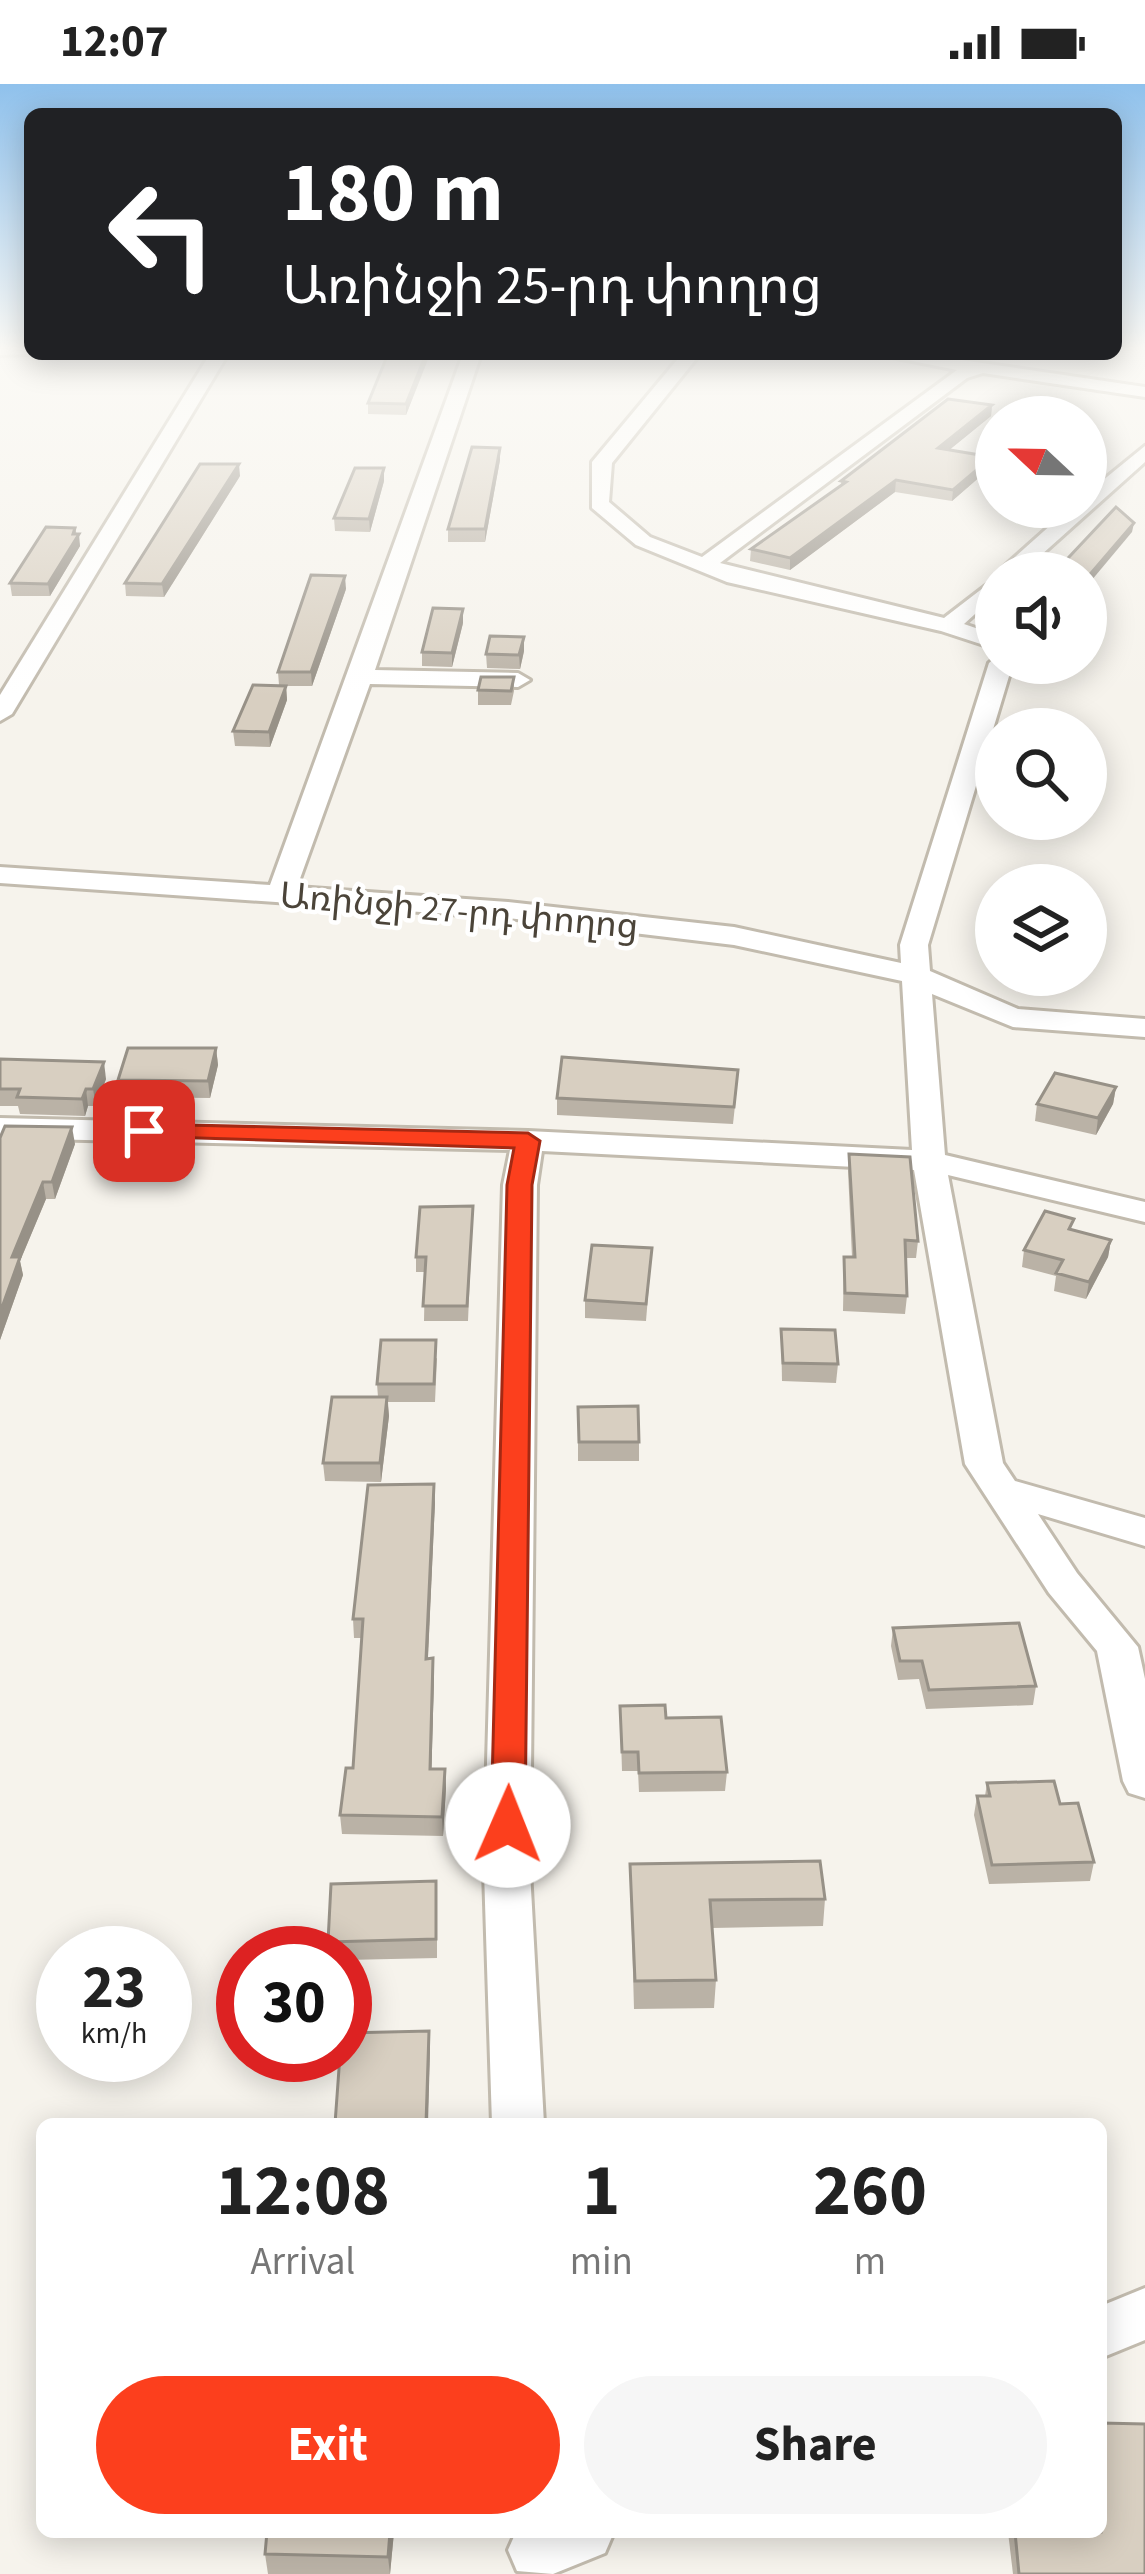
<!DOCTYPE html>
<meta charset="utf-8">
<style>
body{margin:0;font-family:"Source Sans 3","Noto Sans Armenian",sans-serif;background:#f6f6f6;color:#222;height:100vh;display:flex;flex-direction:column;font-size:45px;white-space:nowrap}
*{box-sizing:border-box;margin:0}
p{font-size:39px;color:#767676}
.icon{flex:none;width:66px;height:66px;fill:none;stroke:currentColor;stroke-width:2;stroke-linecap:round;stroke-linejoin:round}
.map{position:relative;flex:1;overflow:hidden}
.panel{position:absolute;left:36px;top:2034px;width:1071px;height:420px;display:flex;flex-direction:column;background:#fff;border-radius:18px;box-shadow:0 6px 30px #0003}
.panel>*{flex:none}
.banner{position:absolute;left:24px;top:24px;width:1098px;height:252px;border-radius:18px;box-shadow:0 6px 30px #0003;background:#202124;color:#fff;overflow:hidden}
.needle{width:78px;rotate:292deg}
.fabs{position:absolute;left:975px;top:312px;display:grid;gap:24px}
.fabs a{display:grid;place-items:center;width:132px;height:132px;border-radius:50%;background:#fff;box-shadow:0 6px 30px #0003;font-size:60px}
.speed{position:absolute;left:36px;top:1842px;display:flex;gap:24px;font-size:60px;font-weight:700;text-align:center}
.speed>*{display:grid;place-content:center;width:156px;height:156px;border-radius:50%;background:#fff;box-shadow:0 6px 30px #0003;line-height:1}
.speed small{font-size:30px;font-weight:400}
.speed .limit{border:18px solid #d22;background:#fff;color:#111}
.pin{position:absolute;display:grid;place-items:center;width:102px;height:102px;color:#fff;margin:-51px;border-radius:24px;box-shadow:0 6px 18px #0006}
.me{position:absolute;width:132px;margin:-66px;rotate:1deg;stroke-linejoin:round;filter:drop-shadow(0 0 9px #0008)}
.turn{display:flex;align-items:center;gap:42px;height:252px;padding:0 60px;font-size:54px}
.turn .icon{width:156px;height:156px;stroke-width:2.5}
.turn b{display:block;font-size:84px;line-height:102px}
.eta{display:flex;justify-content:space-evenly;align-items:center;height:204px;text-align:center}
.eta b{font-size:72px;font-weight:700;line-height:84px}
.primary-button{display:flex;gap:24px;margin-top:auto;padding:24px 60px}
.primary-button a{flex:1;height:138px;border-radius:72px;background:#fc3f1d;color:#fff;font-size:48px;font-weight:700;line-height:138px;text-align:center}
.primary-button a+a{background:#f6f6f6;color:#222}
.status{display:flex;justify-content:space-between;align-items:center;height:84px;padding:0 60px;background:#fff;direction:ltr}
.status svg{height:33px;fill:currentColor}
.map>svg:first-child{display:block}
</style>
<div class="status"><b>12:07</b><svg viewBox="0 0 49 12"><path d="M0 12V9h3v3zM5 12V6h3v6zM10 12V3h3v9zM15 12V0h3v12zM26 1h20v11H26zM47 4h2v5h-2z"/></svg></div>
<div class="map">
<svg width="1145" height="2490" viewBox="0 0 1145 2490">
<rect width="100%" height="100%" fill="#f6f3ec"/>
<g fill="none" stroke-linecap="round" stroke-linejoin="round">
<defs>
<polygon id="lane" points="30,264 30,270 0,271 0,265"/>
<g id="street">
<polygon points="210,270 228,270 12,630 0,637 0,611"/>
<polygon points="463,270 481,270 375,586 518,589 530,596 518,603 370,600 297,803 508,818 734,843 901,879 900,861 989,579 996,573 996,579 1013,579 928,861 930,887 1018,925 1145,935 1145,953 1013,943 932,910 945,1071 1145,1118 1145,1138 948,1091 1003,1379 1015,1397 1145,1434 1145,1462 1038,1430 1077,1489 1138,1563 1145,1595 1145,1714 1129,1709 1123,1697 1097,1567 1049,1509 965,1380 914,1086 542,1067 537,1101 530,1787 544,2040 492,2040 484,1787 503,1101 510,1066 0,1054 0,1034 528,1047 912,1066 902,897 734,861 508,834 0,799 0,783 270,801"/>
<polygon points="682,270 700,270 612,379 609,418 650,453 702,473 957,286 877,270 921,270 1145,303 1145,313 983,289 967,294 720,479 944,534 996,494 996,511 964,540 996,551 996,565 941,547 727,498 636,461 592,424 592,378"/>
<polygon points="1145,362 1145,378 1021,489 997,489 1071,423 1086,423 1086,410"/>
<polygon points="1145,2204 1145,2256 1101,2274 1101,2222"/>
<polygon points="516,2448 614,2448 605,2469 553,2490 517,2487 508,2466"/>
</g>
</defs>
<use href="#lane" stroke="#c2bbae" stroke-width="6"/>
<use href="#street" stroke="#c2bbae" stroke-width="6"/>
<use href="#lane" fill="#fff" fill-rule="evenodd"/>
<use href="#street" fill="#fff" fill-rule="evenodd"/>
</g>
<g fill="#bab2a6">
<polygon points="430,270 406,331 368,330 368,319"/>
<polygon points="992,321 991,332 949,366 990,384 952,417 895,408 790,486 750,477 751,465 841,401 841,397"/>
<polygon points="500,364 500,376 485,458 448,458 448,445"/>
<polygon points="240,392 164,513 126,512 125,499"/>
<polygon points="384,397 370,448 335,447 334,434"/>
<polygon points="75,444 80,462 50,512 12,512 10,499"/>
<polygon points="346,505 312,602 286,602 287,616 270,663 235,662 233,647 279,601 278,588"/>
<polygon points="463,539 452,583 422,582 422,568"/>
<polygon points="524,553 524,567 520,585 487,584 486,570"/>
<polygon points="514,593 514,607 511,621 478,621 478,606"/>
<polygon points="216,964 218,981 210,1014 120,1013 118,996"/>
<polygon points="0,975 106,995 96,1022 88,1022 85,1032 20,1030 18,1022 0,1022"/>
<polygon points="737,1003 733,1040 557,1031 557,1014"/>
<polygon points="1116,1003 1113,1020 1096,1051 1035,1037 1037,1020"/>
<polygon points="0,1054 75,1060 55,1115 46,1115 20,1177 23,1191 0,1256"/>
<polygon points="849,1070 918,1157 916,1174 906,1174 907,1212 905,1230 843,1227 844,1173 852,1173 848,1087"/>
<polygon points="473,1122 468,1237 424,1237 425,1188 416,1188 416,1173"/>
<polygon points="1072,1146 1111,1156 1108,1173 1086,1215 1054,1207 1056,1192 1022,1183 1024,1166"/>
<polygon points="652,1164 646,1237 585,1234 585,1216"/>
<polygon points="781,1245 838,1280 836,1299 782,1297"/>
<polygon points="437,1274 435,1318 388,1318 389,1332 381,1398 325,1397 323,1379 378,1313 377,1300"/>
<polygon points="578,1323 639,1358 639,1377 578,1377"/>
<polygon points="435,1418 428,1574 433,1574 434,1593 431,1685 445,1685 446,1704 443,1752 342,1750 340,1731 353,1684 362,1554 354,1554 353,1535"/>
<polygon points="893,1544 1036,1602 1033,1621 926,1625 919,1595 898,1596 891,1562"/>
<polygon points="620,1622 666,1634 727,1688 725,1707 639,1708 638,1687 622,1687"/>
<polygon points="987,1699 1060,1720 1094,1778 1090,1797 989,1800 974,1731 977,1712 985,1712"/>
<polygon points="630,1780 825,1815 823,1842 712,1844 716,1896 714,1924 634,1925"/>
<polygon points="437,1816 437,1874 345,1876 345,1869 329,1869 328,1858"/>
<polygon points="394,2448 390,2490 268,2490 265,2470"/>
<polygon points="1008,2448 1101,2448 1145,2490 1013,2490"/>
</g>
<g fill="#979187">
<polygon points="426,270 430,270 406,331 406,320"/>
<polygon points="992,321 991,332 937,376 938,364"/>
<polygon points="500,364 500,376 485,458 485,445"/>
<polygon points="992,373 990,384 952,417 953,406"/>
<polygon points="239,380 240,392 164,513 162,500"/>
<polygon points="384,384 384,397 370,448 369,435"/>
<polygon points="896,396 895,408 790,486 790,474"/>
<polygon points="1134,439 1132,448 1086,503 1086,495"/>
<polygon points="75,444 76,454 79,450 80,462 50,512 48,500"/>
<polygon points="345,492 346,505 312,602 311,588"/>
<polygon points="463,525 463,539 452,583 452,569"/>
<polygon points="524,553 524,567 520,585 519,571"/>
<polygon points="286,602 287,616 270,663 269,648"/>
<polygon points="216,964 218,981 210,1014 208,997"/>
<polygon points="104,978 106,995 96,1022 93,1005"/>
<polygon points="1116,1003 1113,1020 1096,1051 1098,1034"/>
<polygon points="86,1005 88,1022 85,1032 82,1015"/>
<polygon points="72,1043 75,1060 55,1115 52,1098"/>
<polygon points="43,1098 46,1115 20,1177 23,1191 0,1256 0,1229 12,1173"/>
<polygon points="1111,1156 1108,1173 1086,1215 1089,1198"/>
<polygon points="387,1313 389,1332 381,1398 380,1379"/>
<polygon points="434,1400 435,1418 427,1593 426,1575"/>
<polygon points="433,1574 434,1593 431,1704 430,1685"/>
<polygon points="445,1685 446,1704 443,1752 442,1733"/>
<polygon points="429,1947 430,1966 428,2040 426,2040"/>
<polygon points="390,2448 394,2448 390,2490 388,2473"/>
</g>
<g fill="#d8cfc1" stroke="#979187" stroke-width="3">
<polygon points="388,270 426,270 406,320 368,319"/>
<polygon points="948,315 992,321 938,364 992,373 953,406 896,396 790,474 751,465 846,398 841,397"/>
<polygon points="472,363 500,364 485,445 448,445"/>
<polygon points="200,380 239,380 162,500 125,499"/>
<polygon points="355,384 384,384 369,435 334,434"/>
<polygon points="1116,423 1134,439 1086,495 1086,489 1054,489"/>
<polygon points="46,443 75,444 73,450 79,450 48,500 10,499"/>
<polygon points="311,491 345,492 311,588 278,588"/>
<polygon points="433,524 463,525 452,569 422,568"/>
<polygon points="490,552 524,553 519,571 486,570"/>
<polygon points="481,593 514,593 511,607 478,606"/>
<polygon points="253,601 286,602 269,648 233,647"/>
<polygon points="128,964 216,964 208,997 118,996"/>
<polygon points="562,973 738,986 734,1023 557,1014"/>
<polygon points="0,975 104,978 93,1005 86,1005 82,1015 17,1013 20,1005 0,1005"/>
<polygon points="1055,989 1116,1003 1098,1034 1037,1020"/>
<polygon points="5,1042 72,1043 52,1098 43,1098 12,1173 20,1173 0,1229 0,1054"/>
<polygon points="849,1070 910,1073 918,1157 905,1156 907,1212 845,1209 844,1173 855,1173"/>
<polygon points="473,1122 467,1222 423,1222 426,1173 416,1173 420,1123"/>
<polygon points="1045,1127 1074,1135 1069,1145 1111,1156 1089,1198 1056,1189 1063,1176 1024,1166"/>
<polygon points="592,1161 652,1164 646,1220 585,1216"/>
<polygon points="781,1245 835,1246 838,1280 783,1279"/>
<polygon points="381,1256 436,1256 434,1300 377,1300"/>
<polygon points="332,1313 387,1313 380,1379 323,1379"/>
<polygon points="638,1322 639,1358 579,1358 578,1323"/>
<polygon points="434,1400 426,1575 433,1574 430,1685 445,1685 442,1733 340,1731 346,1684 353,1684 363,1535 353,1535 368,1401"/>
<polygon points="1019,1539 1036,1602 929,1606 922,1577 900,1577 893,1544"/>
<polygon points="665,1621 666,1634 721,1633 727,1688 639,1689 638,1668 622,1668 620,1622"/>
<polygon points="1054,1697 1060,1720 1078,1719 1094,1778 992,1781 977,1712 990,1712 987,1699"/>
<polygon points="820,1777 825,1815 710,1816 716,1896 635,1897 630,1780"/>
<polygon points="436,1797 436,1855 328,1858 331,1800"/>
<polygon points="429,1947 426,2040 335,2040 340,1971 345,1971 345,1949"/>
<polygon points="1101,2339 1145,2340 1145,2490 1019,2490 1015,2448 1101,2448"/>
<polygon points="267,2448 390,2448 388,2473 265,2470"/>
</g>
<linearGradient id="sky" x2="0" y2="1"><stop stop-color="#8fc1ec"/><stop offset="0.43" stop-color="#fbfaf6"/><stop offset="1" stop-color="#fbfaf6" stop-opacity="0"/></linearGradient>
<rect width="1145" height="613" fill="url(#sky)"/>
<polygon fill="#fc3f1d" stroke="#a42913" stroke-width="3" points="144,1040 528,1049 540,1057 532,1101 525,1741 520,1751 508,1755 496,1751 491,1741 507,1101 514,1064 135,1052 135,1042"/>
<g text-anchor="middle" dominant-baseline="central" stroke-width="9" stroke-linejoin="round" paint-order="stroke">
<g font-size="36" fill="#4b4439" stroke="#fff">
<text transform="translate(459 827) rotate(5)">Առինջի 27-րդ փողոց</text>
</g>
</g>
</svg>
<div class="fabs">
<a><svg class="needle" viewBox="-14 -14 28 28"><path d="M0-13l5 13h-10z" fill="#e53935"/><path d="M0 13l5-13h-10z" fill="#767676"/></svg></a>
<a><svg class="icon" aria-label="sound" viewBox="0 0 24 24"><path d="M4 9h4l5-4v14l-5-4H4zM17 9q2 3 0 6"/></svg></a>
<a><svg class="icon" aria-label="search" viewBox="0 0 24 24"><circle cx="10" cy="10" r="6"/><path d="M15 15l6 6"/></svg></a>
<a><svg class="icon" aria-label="layers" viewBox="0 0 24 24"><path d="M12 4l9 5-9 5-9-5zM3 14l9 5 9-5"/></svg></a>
</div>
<div class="speed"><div>23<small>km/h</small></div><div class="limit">30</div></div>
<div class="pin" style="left:144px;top:1047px;background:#d93025"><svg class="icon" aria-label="arrive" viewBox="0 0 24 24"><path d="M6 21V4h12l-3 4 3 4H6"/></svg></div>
<svg class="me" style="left:508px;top:1741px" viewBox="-20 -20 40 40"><circle r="19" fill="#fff"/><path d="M0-13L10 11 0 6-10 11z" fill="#fc3f1d"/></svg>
<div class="banner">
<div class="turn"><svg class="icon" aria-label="left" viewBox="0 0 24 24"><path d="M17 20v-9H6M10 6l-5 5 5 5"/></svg><div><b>180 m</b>Առինջի 25-րդ փողոց</div></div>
</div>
<section class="panel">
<div class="eta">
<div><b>12:08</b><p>Arrival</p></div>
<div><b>1</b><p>min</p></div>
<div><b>260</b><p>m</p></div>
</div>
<div class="primary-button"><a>Exit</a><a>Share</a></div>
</section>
</div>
